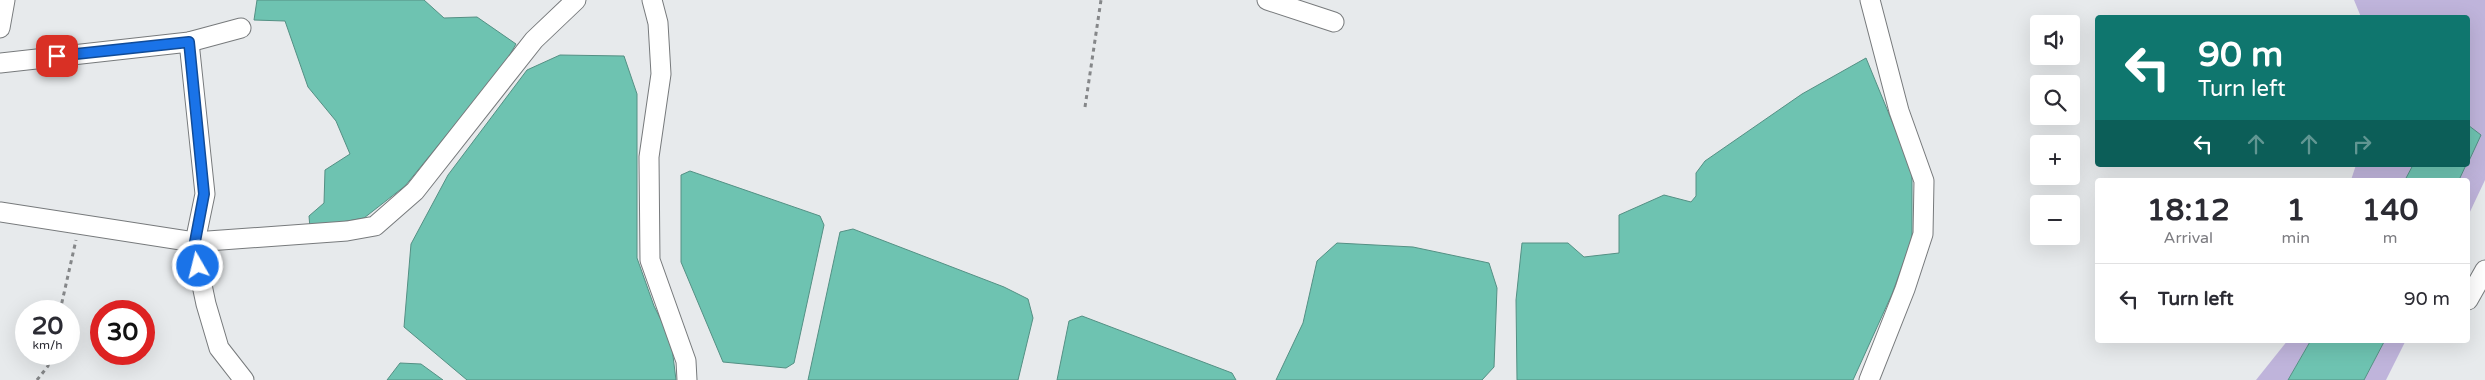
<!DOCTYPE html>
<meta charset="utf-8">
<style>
body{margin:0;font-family:"Varela Round",sans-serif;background:#f7f7f7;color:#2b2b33;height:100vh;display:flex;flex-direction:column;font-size:19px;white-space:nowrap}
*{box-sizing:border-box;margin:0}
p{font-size:16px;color:#7c7c81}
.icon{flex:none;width:28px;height:28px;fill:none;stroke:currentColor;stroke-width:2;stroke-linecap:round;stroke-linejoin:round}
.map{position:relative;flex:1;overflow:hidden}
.details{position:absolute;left:2095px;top:178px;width:375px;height:165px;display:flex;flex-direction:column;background:#fff;border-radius:5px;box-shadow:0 5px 20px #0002}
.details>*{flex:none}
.hud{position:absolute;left:2095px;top:15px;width:375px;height:152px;border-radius:5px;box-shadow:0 5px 20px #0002;background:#0f766e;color:#fff;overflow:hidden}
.fabs{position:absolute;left:2030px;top:15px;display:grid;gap:10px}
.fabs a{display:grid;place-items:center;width:50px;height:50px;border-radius:5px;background:#fff;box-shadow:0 5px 20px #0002;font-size:25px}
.speed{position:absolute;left:15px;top:300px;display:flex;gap:10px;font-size:25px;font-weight:700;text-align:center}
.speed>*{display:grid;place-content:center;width:65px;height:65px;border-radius:50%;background:#fff;box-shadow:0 5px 20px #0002;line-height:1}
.speed small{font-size:12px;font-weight:400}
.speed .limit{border:8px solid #d22;background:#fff;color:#111}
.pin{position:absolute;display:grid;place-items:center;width:42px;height:42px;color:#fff;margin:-21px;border-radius:10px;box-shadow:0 2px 8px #0006}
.me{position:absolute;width:55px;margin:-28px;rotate:352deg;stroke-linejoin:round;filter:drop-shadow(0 0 4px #0008)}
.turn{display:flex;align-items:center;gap:18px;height:105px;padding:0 20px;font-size:22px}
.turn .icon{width:65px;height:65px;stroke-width:2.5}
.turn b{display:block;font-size:35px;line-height:42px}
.lanes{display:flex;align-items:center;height:48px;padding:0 20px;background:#0003;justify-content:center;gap:25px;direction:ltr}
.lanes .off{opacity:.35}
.eta{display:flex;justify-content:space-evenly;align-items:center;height:85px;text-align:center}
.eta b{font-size:30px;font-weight:700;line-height:35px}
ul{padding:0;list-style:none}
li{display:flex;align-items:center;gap:15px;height:70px;padding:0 20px;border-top:1px solid #e1e1e2}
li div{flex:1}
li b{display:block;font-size:19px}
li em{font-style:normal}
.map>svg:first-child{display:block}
</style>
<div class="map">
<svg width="2485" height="380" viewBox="0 0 2485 380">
<rect width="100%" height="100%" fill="#e7eaec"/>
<g fill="#bfb4db">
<polygon points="2354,0 2485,0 2485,180 2468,216 2468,180 2459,180 2480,135 2468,125 2468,18 2361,17"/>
<polygon points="2356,165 2413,165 2405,180 2351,180"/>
<polygon points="2288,340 2311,340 2288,380 2256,380"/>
<polygon points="2385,340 2406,340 2386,380 2364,380"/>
</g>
<g fill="#6ec3b1" stroke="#549084">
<polygon points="257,0 424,0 444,18 477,17 516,44 505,63 405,186 364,218 310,228 309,216 324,203 325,170 350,154 336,121 308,87 285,21 254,20"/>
<polygon points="560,55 624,56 637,94 637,258 654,306 671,340 676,380 467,380 404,327 411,244 448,175 527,70"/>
<polygon points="1866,58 1912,170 1912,239 1892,294 1853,380 1517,380 1516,300 1522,243 1568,243 1584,257 1619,253 1619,215 1664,195 1691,202 1696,196 1696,173 1705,161 1802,94"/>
<polygon points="2468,125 2481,135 2468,163"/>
<polygon points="2413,165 2466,165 2459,180 2405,180"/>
<polygon points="690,171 820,216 824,225 794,363 786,368 723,362 681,262 681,175"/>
<polygon points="853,229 1004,287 1028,299 1033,318 1018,380 808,380 840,232"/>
<polygon points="1337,243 1413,247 1489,263 1497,288 1494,367 1482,380 1276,380 1303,323 1317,261"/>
<polygon points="1082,316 1232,373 1236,380 1057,380 1069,321"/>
<polygon points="2311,340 2385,340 2364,380 2288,380"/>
<polygon points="400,363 421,364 443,380 387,380"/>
</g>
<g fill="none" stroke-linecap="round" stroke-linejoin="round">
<defs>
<g id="minor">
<polyline points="652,0 658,23 661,74 649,157 650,260 686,361 687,380"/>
<polyline points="1267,0 1334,22"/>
<polyline points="0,28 5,0"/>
<polyline points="189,42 205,194 194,247 206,304 219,348 244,380"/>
<polyline points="0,63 189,42 241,28"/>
<polyline points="0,212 194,242 347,231 375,226 415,191 534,40 576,0"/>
<polyline points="2468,300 2485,270"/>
<polyline points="1869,380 1905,289 1923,234 1924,181 1899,111 1870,0"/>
</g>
</defs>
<use href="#minor" stroke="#777a7c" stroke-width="21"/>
<g stroke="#858789" stroke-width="3" stroke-dasharray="4 4" stroke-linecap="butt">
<polyline points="1085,107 1101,0"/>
<polyline points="60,311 76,240"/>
<polyline points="37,380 48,366 51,354"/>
</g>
<use href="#minor" stroke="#fff" stroke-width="19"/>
</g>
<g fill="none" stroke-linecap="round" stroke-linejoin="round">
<defs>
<polyline id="route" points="57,56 189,42 204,194 194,247 198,266"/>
</defs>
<use href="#route" stroke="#114b97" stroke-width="12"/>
<use href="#route" stroke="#1a73e8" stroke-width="9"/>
</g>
</svg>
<div class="fabs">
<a><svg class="icon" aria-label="sound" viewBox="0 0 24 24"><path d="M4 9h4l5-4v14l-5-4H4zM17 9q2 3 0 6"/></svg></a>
<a><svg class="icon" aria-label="search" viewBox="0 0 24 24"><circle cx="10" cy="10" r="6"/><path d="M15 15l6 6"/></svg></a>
<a>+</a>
<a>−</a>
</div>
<div class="speed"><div>20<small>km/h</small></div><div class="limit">30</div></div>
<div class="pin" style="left:57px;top:56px;background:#d93025"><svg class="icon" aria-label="arrive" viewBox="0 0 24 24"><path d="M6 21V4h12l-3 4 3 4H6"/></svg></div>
<svg class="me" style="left:198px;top:266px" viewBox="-20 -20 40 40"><circle r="17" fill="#1a73e8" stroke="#fff" stroke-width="3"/><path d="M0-11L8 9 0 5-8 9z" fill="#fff"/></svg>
<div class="hud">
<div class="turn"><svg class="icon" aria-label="left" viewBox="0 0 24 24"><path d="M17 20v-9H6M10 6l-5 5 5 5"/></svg><div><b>90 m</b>Turn left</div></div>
<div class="lanes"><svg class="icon" aria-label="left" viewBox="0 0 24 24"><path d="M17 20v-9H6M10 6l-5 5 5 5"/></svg><svg class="icon off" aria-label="ahead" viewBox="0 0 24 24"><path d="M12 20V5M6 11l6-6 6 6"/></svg><svg class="icon off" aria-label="ahead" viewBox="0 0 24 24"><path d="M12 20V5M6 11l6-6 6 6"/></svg><svg class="icon off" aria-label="right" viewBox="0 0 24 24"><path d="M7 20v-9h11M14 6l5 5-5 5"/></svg></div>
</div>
<section class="details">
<div class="eta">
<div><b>18:12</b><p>Arrival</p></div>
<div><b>1</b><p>min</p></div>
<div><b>140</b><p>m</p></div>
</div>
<ul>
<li><svg class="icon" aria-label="left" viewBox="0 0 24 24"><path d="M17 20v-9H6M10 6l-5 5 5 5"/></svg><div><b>Turn left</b></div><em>90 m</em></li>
</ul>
</section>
</div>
